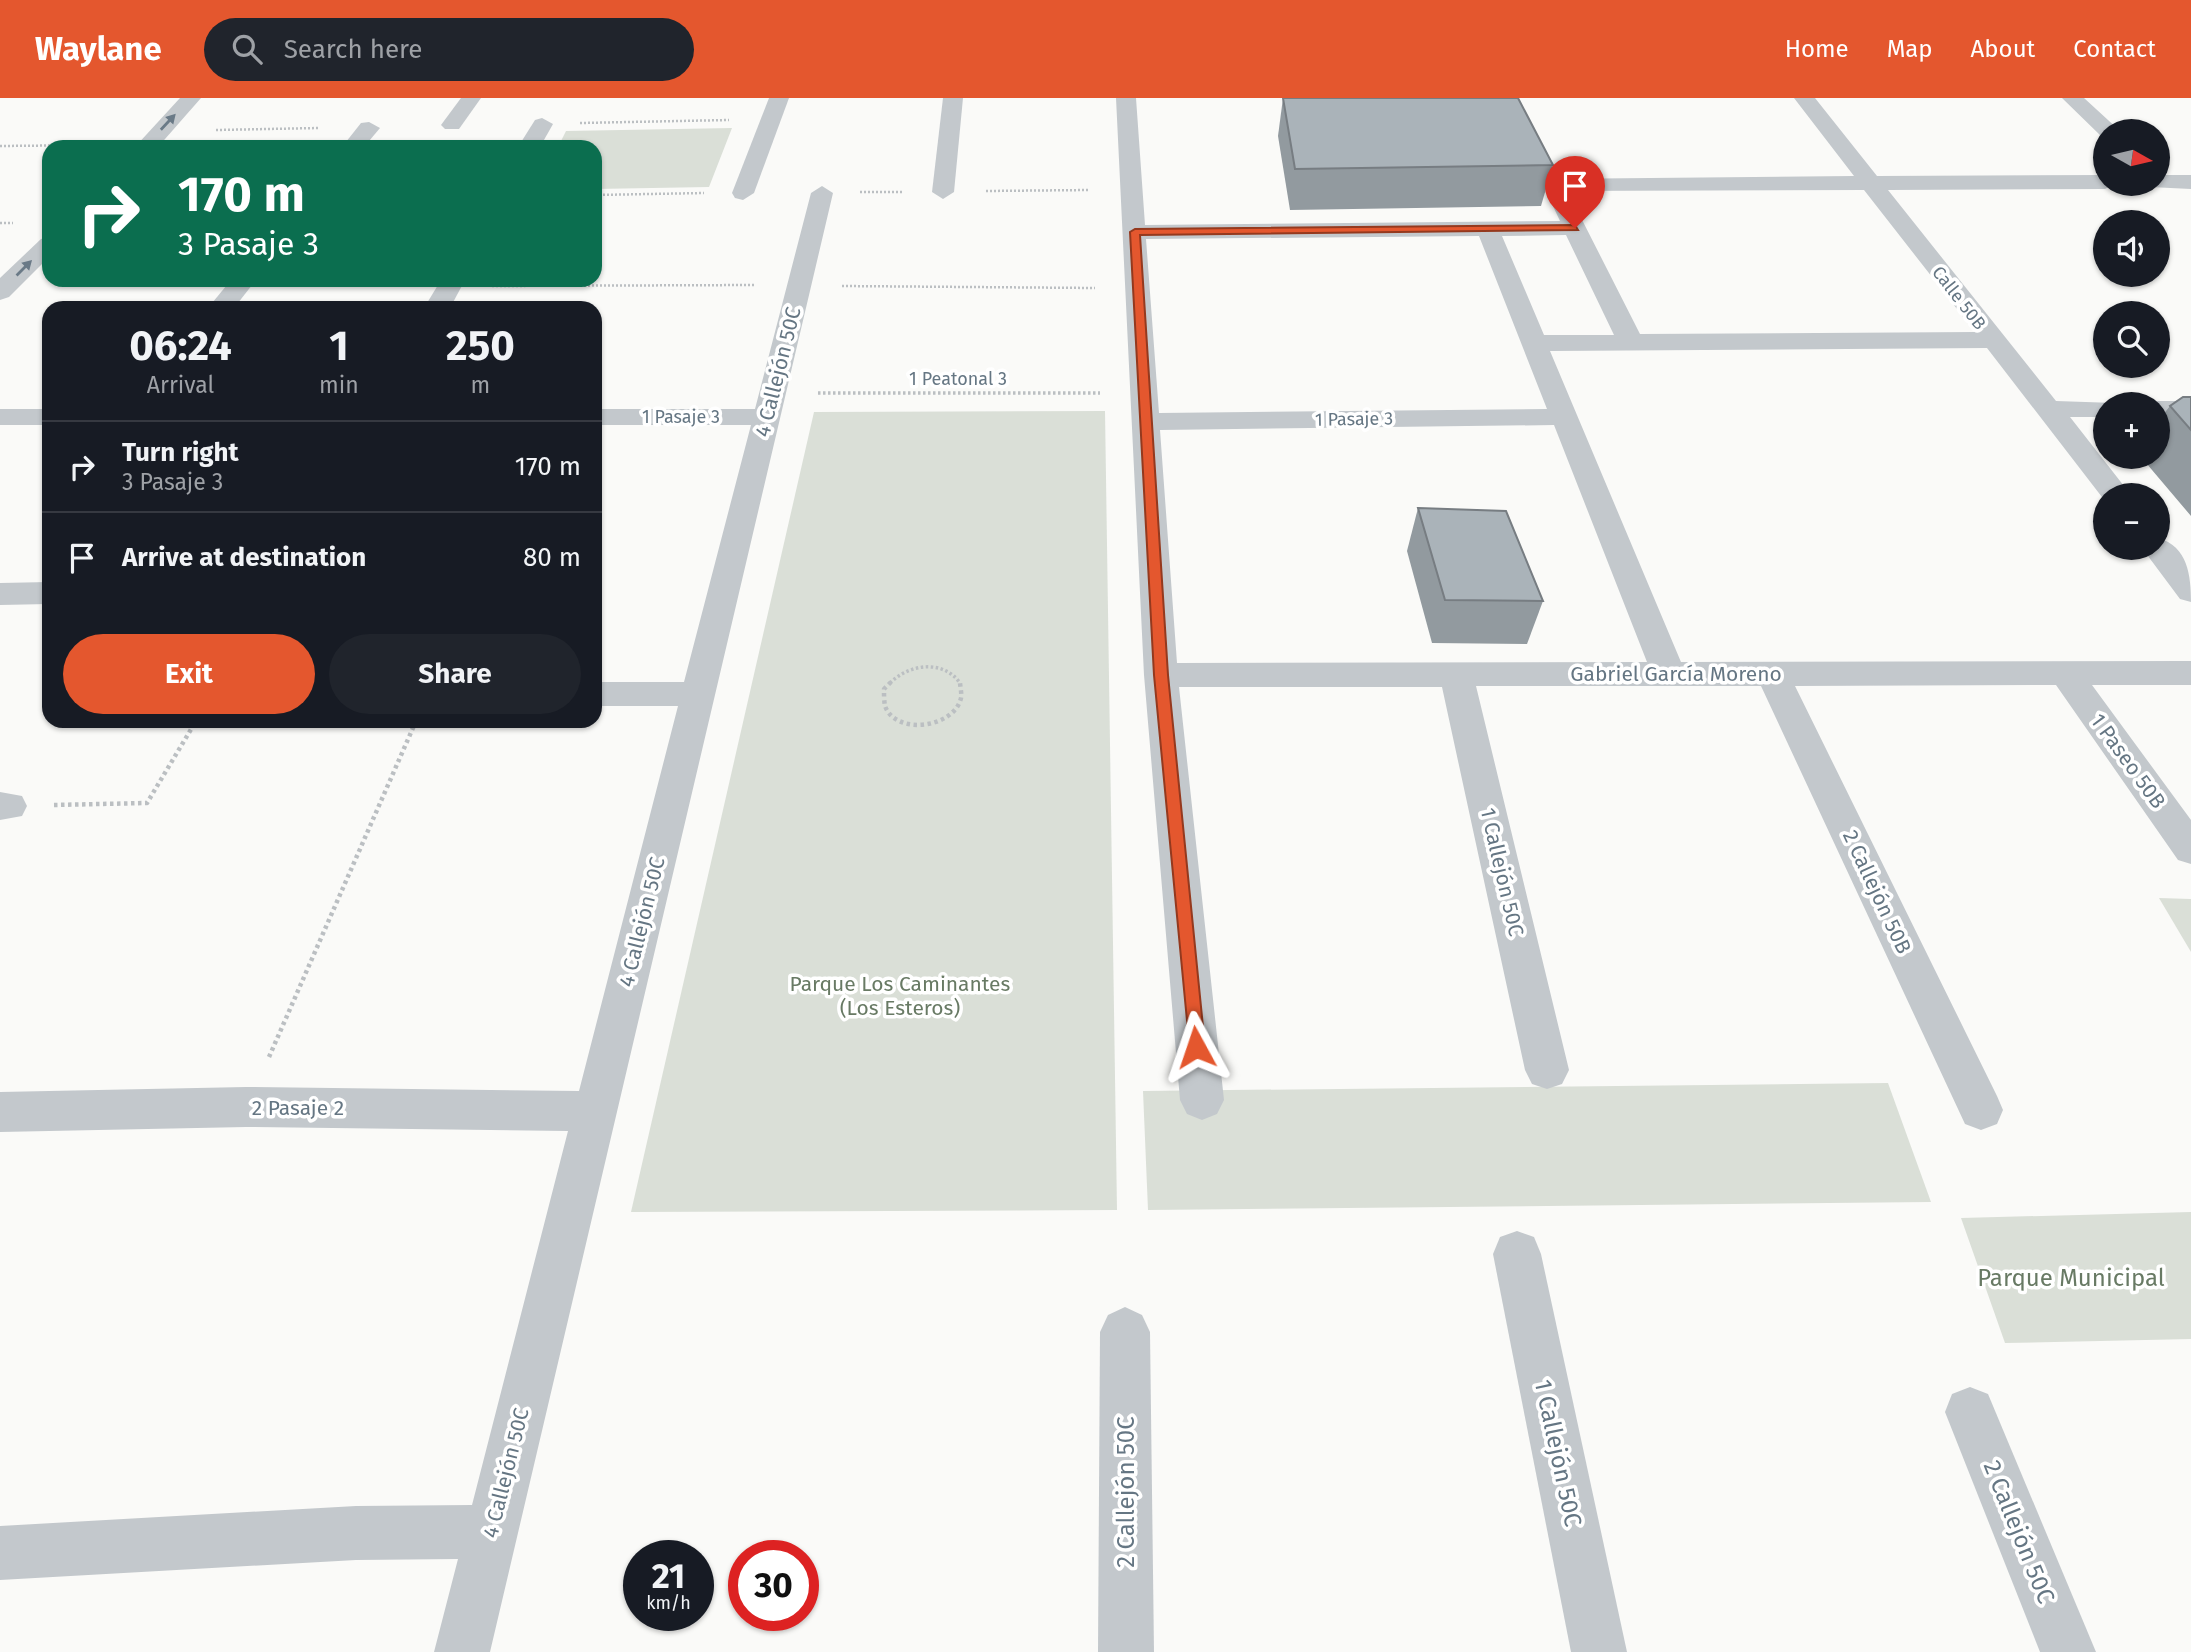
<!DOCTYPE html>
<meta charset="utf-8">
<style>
body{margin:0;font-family:"Fira Sans",sans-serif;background:#20242c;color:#f1f3f6;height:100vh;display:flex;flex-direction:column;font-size:26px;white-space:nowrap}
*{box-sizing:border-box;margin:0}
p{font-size:23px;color:#9ea1a6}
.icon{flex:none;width:38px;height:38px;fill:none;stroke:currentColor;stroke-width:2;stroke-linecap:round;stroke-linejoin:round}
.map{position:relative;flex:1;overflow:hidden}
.details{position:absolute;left:42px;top:203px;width:560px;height:427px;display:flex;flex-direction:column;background:#171b24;border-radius:21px;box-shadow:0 2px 5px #0004}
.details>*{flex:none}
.guide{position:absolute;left:42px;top:42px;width:560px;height:147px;border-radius:21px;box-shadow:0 2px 5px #0004;background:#0b6e4f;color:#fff;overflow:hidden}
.needle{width:46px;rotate:98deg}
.tools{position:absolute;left:2093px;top:21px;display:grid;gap:14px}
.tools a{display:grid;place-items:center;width:77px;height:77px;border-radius:50%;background:#171b24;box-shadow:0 2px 5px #0004;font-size:35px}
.speed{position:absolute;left:623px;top:1442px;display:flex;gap:14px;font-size:35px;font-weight:700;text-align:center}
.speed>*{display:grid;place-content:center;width:91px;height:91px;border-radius:50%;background:#171b24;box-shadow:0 2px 5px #0004;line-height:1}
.speed small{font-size:18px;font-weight:400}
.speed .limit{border:10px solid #d22;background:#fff;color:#111}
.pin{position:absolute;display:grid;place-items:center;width:60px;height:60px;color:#fff;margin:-72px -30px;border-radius:50% 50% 50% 0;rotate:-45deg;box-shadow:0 0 7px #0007}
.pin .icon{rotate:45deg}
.me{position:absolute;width:77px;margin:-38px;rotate:355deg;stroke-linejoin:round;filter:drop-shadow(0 0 5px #0008)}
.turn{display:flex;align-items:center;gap:24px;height:147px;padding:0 21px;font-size:32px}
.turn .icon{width:91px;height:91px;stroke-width:2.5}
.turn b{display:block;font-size:49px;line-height:60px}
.eta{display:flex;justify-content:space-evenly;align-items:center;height:119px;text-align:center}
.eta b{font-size:42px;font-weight:700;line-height:49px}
.button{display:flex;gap:14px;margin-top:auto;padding:14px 21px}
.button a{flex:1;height:80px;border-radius:42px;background:#e4572e;color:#fff;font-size:28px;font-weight:700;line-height:80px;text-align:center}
.button a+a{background:#20242c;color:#f1f3f6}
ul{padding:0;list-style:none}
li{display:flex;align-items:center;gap:21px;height:91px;padding:0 21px;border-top:2px solid #363941}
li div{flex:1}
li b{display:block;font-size:26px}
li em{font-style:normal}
header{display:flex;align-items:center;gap:42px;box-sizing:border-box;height:98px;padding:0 35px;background:#e4572e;color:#fff}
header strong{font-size:33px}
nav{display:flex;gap:38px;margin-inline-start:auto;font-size:24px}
.search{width:490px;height:63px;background:#20242c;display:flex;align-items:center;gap:18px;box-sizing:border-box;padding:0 24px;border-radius:38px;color:#9ea1a6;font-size:26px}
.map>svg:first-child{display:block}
</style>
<header>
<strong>Waylane</strong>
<div class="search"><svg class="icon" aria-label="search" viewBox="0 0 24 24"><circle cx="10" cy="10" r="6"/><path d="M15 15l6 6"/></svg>Search here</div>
<nav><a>Home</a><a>Map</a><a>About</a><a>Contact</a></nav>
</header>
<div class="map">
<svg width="2191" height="1554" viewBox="0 0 2191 1554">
<rect width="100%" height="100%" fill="#fafaf8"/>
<g fill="#dadfd7">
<polygon points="732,30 709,89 595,91 595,49 558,49 566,33"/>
<polygon points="1105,313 1117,1112 631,1114 814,314"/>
<polygon points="2159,800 2191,801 2191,854"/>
<polygon points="1888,985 1931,1104 1148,1112 1143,993"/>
<polygon points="2191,1114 2191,1241 2005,1245 1961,1120"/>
</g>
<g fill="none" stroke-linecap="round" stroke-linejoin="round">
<g stroke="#bbbfc2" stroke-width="2.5" stroke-dasharray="2 2" stroke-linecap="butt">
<polyline points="580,25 729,22"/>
<polyline points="216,32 319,30"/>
<polyline points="0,48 105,47"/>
<polyline points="986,93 1089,92"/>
<polyline points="860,94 904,94"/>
<polyline points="595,97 704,95"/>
<polyline points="0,125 13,125"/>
<polyline points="492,188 756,187"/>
<polyline points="842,188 1095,190"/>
</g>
<g stroke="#bbbfc2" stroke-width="3.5" stroke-dasharray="2.5 2.5" stroke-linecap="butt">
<polyline points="818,295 1100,295"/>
<path d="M890,585C909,566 943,561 960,585"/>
</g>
<g stroke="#bbbfc2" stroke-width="4.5" stroke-dasharray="3.5 3.5" stroke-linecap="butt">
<path d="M891,584L884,591C884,596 884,603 885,608C896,638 954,630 961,600C962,596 960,588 960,584"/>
<polyline points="54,707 147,705 196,623"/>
<polyline points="269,959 416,623"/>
</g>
<g fill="#c3c8cc" fill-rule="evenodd">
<polygon points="180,0 201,0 158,49 135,49"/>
<polygon points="461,0 481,0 459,31 445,31 441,27"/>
<polygon points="769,0 789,0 754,95 743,102 735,100 732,95"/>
<polygon points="943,0 963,0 954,94 943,101 932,94"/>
<path d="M1116,0H1136L1145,127L1560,123L1552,106L1563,99L1574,106L1640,236L1975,234L1864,92L1554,93L1546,91L1543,86L1546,81L1854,78L1794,0H1815L1877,78L2105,77V86H2115L2105,91L1888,92L2056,303L2115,305L2105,306V319H2070L2131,397H2105V403L1987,250L1550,253L1681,564L2191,563V587H2092L2191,722V766L2178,762L2056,587L1795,588L1997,998L2003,1012L1997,1026L1981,1032L1965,1026L1761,588H1476L1569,972L1562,986L1547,991L1532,986L1525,972L1442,589H1179L1224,1002L1217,1016L1202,1022L1187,1016L1180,1002L1144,577ZM1566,137L1614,237H1544L1502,138ZM1479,138L1547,311L1159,315L1146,141ZM1554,327L1647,564L1177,565L1160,332Z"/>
<polygon points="2062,0 2084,0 2120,33 2105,33 2105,38 2101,38"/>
<polygon points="542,20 553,26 540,49 518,49 535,22"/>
<polygon points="369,24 380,30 364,49 342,49 361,25"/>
<polygon points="2158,77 2191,77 2191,91 2150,89 2148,86 2158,86"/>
<polygon points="822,88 833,95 490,1554 434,1554 458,1461 356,1462 0,1482 0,1428 356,1408 472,1407 568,1033 246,1029 0,1034 0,994 246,989 579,993 678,608 595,608 595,584 684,584 751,327 595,327 595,311 755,311 811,95"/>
<polygon points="49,139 49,159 9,199 0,202 0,180 41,141"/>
<polygon points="231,182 256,182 234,210 208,210"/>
<polygon points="441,182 465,182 450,210 424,210"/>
<polygon points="2158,303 2191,303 2191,319 2158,319 2158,306 2147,306"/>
<rect x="0" y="311" width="49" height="16"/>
<path d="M2158,440C2188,448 2191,478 2191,504L2180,501L2142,450H2158Z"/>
<polygon points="49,484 49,506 0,507 0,485"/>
<polygon points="0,694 22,698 27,708 22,718 0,722"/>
<polygon points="1517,1133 1534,1139 1541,1156 1627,1554 1571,1554 1493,1156 1500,1139"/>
<polygon points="1125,1209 1142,1217 1150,1234 1154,1554 1098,1554 1100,1234 1108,1217"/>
<polygon points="1970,1289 1988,1296 2096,1554 2040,1554 1945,1314 1952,1296"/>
</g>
</g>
<g fill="#929a9f">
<polygon points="1283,0 1518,0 1553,67 1541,108 1290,112 1278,38"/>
<polygon points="2191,299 2191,418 2141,359 2158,359 2158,323 2170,308"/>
<polygon points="1418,410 1543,503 1527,546 1432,545 1407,453"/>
</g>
<g fill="#aab3b9" stroke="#777d82" stroke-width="2">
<polygon points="1283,0 1518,0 1553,67 1295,71"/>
<polygon points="2183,299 2191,299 2191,332 2170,308"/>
<polygon points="1418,410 1506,413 1543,503 1445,502"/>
</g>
<defs><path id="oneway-solid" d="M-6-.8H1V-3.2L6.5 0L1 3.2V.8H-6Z" transform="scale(1.75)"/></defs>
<g fill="#6a7a87">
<use href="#oneway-solid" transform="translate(168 24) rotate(-47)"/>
<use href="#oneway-solid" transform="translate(24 170) rotate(-45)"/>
</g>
<polygon fill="#e4572e" stroke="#94391e" stroke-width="2" points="1575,127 1578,132 1140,137 1168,577 1205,949 1203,954 1190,954 1154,577 1130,134 1135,131"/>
<g text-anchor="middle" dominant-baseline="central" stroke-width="7" stroke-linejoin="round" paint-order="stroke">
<g font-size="18" fill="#657683" stroke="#fff">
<text transform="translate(1959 200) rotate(52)">Calle 50B</text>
<text x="958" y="281">1 Peatonal 3</text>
<text x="681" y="319">1 Pasaje 3</text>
<text transform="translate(1354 321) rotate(-1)">1 Pasaje 3</text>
</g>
<g font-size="21" fill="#657683" stroke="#fff">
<text transform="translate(778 274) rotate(-76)">4 Callejón 50C</text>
<text x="1676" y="576">Gabriel García Moreno</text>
<text transform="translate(2128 663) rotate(54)">1 Paseo 50B</text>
<text transform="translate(1502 774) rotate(77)">1 Callejón 50C</text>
<text transform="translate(1877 794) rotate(65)">2 Callejón 50B</text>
<text transform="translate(642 824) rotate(-76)">4 Callejón 50C</text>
<text x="298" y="1010">2 Pasaje 2</text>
<text transform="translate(506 1375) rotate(-76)">4 Callejón 50C</text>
</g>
<g font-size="21" fill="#687a64" stroke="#fff">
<text x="900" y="886">Parque Los Caminantes<tspan x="900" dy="24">(Los Esteros)</tspan></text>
</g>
<g font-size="24" fill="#687a64" stroke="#fff">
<text x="2071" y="1180">Parque Municipal</text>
</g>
<g font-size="24" fill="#657683" stroke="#fff">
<text transform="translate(1558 1355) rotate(78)">1 Callejón 50C</text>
<text transform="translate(1126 1394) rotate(-90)">2 Callejón 50C</text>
<text transform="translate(2019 1434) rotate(68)">2 Callejón 50C</text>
</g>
</g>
</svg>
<div class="tools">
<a><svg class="needle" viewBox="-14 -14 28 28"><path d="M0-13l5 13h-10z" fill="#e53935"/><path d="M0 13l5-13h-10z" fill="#9ea1a6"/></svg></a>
<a><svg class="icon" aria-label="sound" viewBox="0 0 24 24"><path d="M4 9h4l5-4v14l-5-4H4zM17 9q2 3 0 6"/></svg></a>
<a><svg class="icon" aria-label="search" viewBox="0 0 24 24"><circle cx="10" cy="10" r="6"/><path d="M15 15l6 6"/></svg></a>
<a>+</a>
<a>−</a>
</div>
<div class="speed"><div>21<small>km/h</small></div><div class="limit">30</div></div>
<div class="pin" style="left:1575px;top:130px;background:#d93025"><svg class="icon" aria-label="arrive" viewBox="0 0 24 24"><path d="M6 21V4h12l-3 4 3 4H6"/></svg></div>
<svg class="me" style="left:1196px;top:949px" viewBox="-20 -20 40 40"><path d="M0-17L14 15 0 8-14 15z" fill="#e4572e" stroke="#fff" stroke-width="4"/></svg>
<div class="guide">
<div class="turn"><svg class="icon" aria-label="right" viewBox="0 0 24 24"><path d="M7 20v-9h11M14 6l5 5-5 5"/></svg><div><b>170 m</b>3 Pasaje 3</div></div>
</div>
<section class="details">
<div class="eta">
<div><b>06:24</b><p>Arrival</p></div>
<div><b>1</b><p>min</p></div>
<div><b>250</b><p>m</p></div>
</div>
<ul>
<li><svg class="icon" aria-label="right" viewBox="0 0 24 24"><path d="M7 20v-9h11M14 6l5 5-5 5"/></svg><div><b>Turn right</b><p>3 Pasaje 3</p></div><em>170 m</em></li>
<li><svg class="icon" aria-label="arrive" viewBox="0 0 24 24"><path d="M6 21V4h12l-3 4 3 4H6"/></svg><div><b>Arrive at destination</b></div><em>80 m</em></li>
</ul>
<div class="button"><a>Exit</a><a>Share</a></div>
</section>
</div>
